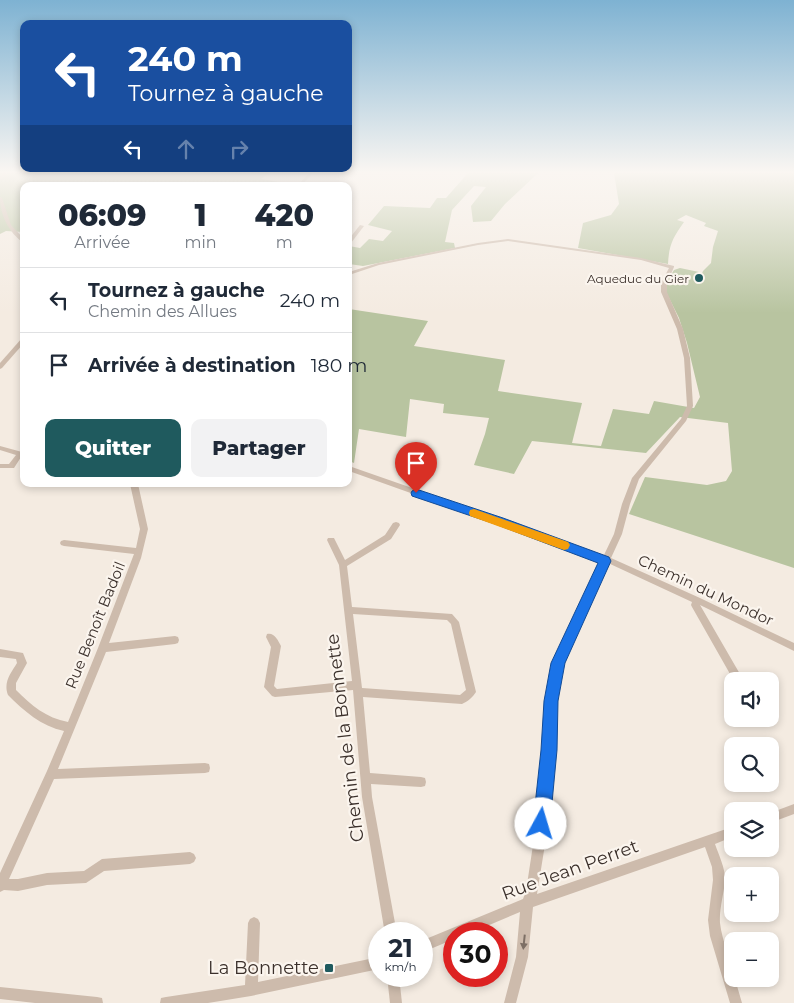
<!DOCTYPE html>
<html lang="fr">
<meta charset="utf-8">
<style>
body{margin:0;font-family:Montserrat,sans-serif;background:#f2f2f3;color:#1f2937;height:100vh;display:flex;flex-direction:column;font-size:19px;white-space:nowrap}
*{box-sizing:border-box;margin:0}
p{font-size:16px;color:#747a83}
.icon{flex:none;width:28px;height:28px;fill:none;stroke:currentColor;stroke-width:2;stroke-linecap:round;stroke-linejoin:round}
.map{position:relative;flex:1;overflow:hidden}
.sheet{position:absolute;left:20px;top:182px;width:332px;height:305px;display:flex;flex-direction:column;background:#fff;border-radius:10px;box-shadow:0 2px 8px #0003}
.sheet>*{flex:none}
.banner{position:absolute;left:20px;top:20px;width:332px;height:152px;border-radius:10px;box-shadow:0 2px 8px #0003;background:#1a4fa0;color:#fff;overflow:hidden}
.buttons{position:absolute;left:724px;top:672px;display:grid;gap:10px}
.buttons a{display:grid;place-items:center;width:55px;height:55px;border-radius:10px;background:#fff;box-shadow:0 2px 8px #0003;font-size:25px}
.speed{position:absolute;left:368px;top:922px;display:flex;gap:10px;font-size:25px;font-weight:700;text-align:center}
.speed>*{display:grid;place-content:center;width:65px;height:65px;border-radius:50%;background:#fff;box-shadow:0 2px 8px #0003;line-height:1}
.speed small{font-size:12px;font-weight:400}
.speed .limit{border:8px solid #d22;background:#fff;color:#111}
.pin{position:absolute;display:grid;place-items:center;width:42px;height:42px;color:#fff;margin:-51px -21px;border-radius:50% 50% 50% 0;rotate:-45deg;box-shadow:0 0 5px #0007}
.pin .icon{rotate:45deg}
.me{position:absolute;width:55px;margin:-28px;rotate:6deg;stroke-linejoin:round;filter:drop-shadow(0 0 4px #0008)}
.turn{display:flex;align-items:center;gap:18px;height:105px;padding:0 25px;font-size:22px}
.turn .icon{width:65px;height:65px;stroke-width:2.5}
.turn b{display:block;font-size:35px;line-height:42px}
.lanes{display:flex;align-items:center;height:48px;padding:0 25px;background:#0003;justify-content:center;gap:25px;direction:ltr}
.lanes .off{opacity:.35}
.eta{display:flex;justify-content:space-evenly;align-items:center;height:85px;text-align:center}
.eta b{font-size:30px;font-weight:800;line-height:35px}
.cta{display:flex;gap:10px;margin-top:auto;padding:10px 25px}
.cta a{flex:1;height:58px;border-radius:10px;background:#1f5a5e;color:#fff;font-size:20px;font-weight:800;line-height:58px;text-align:center}
.cta a+a{background:#f2f2f3;color:#1f2937}
ul{padding:0;list-style:none}
li{display:flex;align-items:center;gap:15px;height:65px;padding:0 25px;border-top:1px solid #e0e1e3}
li div{flex:1}
li b{display:block;font-size:19px}
li em{font-style:normal}
.map>svg:first-child{display:block}
</style>
<div class="map">
<svg width="794" height="1003" viewBox="0 0 794 1003">
<rect width="100%" height="100%" fill="#f4ebe1"/>
<g fill="#b8c4a0">
<polygon points="0,173 269,173 261,179 297,185 24,186 24,232 6,231 0,234"/>
<polygon points="468,173 538,173 505,204 491,221 473,222 471,206 486,187 474,186 452,210 445,242 454,243 455,248 363,266 349,264 349,246 360,248 369,239 383,241 392,231 368,225 384,206 430,208 437,198 446,198"/>
<path d="M614,173H794V568L629,514L645,477L707,485L726,481L732,471L728,423L680,417L646,453L532,441L514,474L474,465L485,434L489,418L443,413L444,404L410,399L406,437L359,429L354,463L349,461V309L428,321L414,346L505,360L498,391L582,403L572,443L601,446L613,409L649,414L654,401L694,408L700,397L687,343L679,318L666,292V283L674,270L680,268L699,272L695,283L698,284L703,271L711,263L713,247L718,231L704,226L706,223L686,215L677,220L684,222C673,238 669,244 668,264L578,248L583,223L611,215L619,204Z"/>
</g>
<g fill="none" stroke-linecap="round" stroke-linejoin="round">
<g fill="#cdbbac" fill-rule="evenodd">
<polygon points="4,173 8,173 0,180 0,177"/>
<polygon points="309,173 313,173 301,186 297,186"/>
<path d="M0,197L2,198L11,225L24,239V243C9,233 0,215 0,197Z"/>
<polygon points="360,225 364,226 351,243 349,243 349,239"/>
<path d="M508,239L641,258L674,266V267L667,283V292L683,329L690,358L693,406L686,421L639,479L630,504L622,534L611,558L700,598L794,643V651L700,605L744,681H734L692,607L691,605L692,602L608,563L563,663L556,701L554,751L547,832L537,894L732,827V837L715,844C719,856 725,867 725,880C724,894 719,909 720,923C722,942 732,960 732,979H735L742,1003H730L710,936L708,920L713,880L712,867L705,847L533,907L528,957L516,1003H504L516,957L520,912L468,934H454V939L421,953V941L523,899L526,891L535,832L544,751L546,701L553,663L601,561L349,471V466L604,555L614,534L622,504L632,478L681,419L687,406L684,358L677,329L661,292V283L669,268L641,260L508,241L478,245L379,265L349,275V272L378,263L478,243Z"/>
<polygon points="24,337 24,343 2,368 0,369 0,363 22,338"/>
<polygon points="0,446 22,452 23,454 14,468 0,468 0,464 9,464 16,455 0,450"/>
<path d="M130,484H138L148,529L141,558L109,643L175,636L178,637L179,640L178,643L175,644L106,652L58,769L205,763L209,764L210,768L209,772L205,773L54,779L9,879H18L47,873L84,871L102,859L190,852L194,854L196,858L194,862L190,864L104,871L86,883L47,885L18,891L4,890L0,892V873L47,771L64,731C41,726 24,711 8,695C3,682 11,673 17,663L16,659L0,657V649L23,653L27,663L16,683V690C31,705 46,718 68,722L98,648L134,554L64,546L61,545L60,543L61,541L64,540L136,548L140,529Z"/>
<path d="M396,522L399,523L400,525L391,539L347,566L352,607L452,614L459,622L476,692C473,697 467,702 462,704L363,697L370,773L421,777L425,778L426,782L425,786L421,787L371,784L372,797L397,934H385L362,797L353,690L275,697L272,696L264,687L271,647L266,637L267,634C274,632 278,640 281,646L274,686L277,689L352,681L339,565L327,540L328,538H334L345,560L385,535L393,523ZM353,614L447,620L451,624L466,690L460,695L362,688Z"/>
<polygon points="794,804 794,814 770,823 770,813"/>
<polygon points="254,917 258,919 260,923 258,982 379,957 379,969 251,996 208,1003 160,1003 161,998 166,997 245,985 248,923 250,919"/>
<polygon points="387,976 399,976 402,1003 390,1003"/>
<polygon points="0,987 97,997 102,998 103,1003 35,1003 0,999"/>
</g>
</g>
<defs><path id="oneway-solid" d="M-6-.8H1V-3.2L6.5 0L1 3.2V.8H-6Z" transform="scale(1.25)"/></defs>
<use fill="#7d6f65" href="#oneway-solid" transform="translate(524 942) rotate(96)"/>
<linearGradient id="sky" x2="0" y2="1"><stop stop-color="#7eb2d2"/><stop offset="0.55" stop-color="#faf6f2"/><stop offset="1" stop-color="#faf6f2" stop-opacity="0"/></linearGradient>
<rect width="794" height="313" fill="url(#sky)"/>
<polygon fill="#1a73e8" stroke="#114b97" points="416,489 503,518 609,557 611,561 565,663 558,701 557,750 550,824 547,830 541,832 535,830 533,824 541,750 544,701 551,663 598,563 495,524 412,496 411,493 412,491"/>
<polygon fill="#f59e0b" points="474,509 568,542 570,545 568,549 564,550 470,516 469,513 470,510"/>
<g fill="#1f5a5e" stroke="#fbf5ee" stroke-width="2">
<circle cx="699" cy="278" r="5"/>
<rect x="324" y="963" width="10" height="10" rx="2.5"/>
</g>
<g text-anchor="middle" dominant-baseline="central" stroke-width="4.5" stroke-linejoin="round" paint-order="stroke">
<g font-size="12" fill="#3b302b" stroke="#fbf5ee" text-anchor="end">
<text x="689" y="278">Aqueduc du Gier</text>
</g>
<g font-size="15" fill="#3b302b" stroke="#fbf5ee">
<text transform="translate(706 590) rotate(25)">Chemin du Mondor</text>
<text transform="translate(95 625) rotate(-68)">Rue Benoît Badoil</text>
</g>
<g font-size="18" fill="#3b302b" stroke="#fbf5ee">
<text transform="translate(345 738) rotate(-97)">Chemin de la Bonnette</text>
<text transform="translate(570 870) rotate(-20)">Rue Jean Perret</text>
</g>
<g font-size="18" fill="#3b302b" stroke="#fbf5ee" text-anchor="end">
<text x="319" y="968">La Bonnette</text>
</g>
</g>
</svg>
<div class="buttons">
<a><svg class="icon" aria-label="sound" viewBox="0 0 24 24"><path d="M4 9h4l5-4v14l-5-4H4zM17 9q2 3 0 6"/></svg></a>
<a><svg class="icon" aria-label="search" viewBox="0 0 24 24"><circle cx="10" cy="10" r="6"/><path d="M15 15l6 6"/></svg></a>
<a><svg class="icon" aria-label="layers" viewBox="0 0 24 24"><path d="M12 4l9 5-9 5-9-5zM3 14l9 5 9-5"/></svg></a>
<a>+</a>
<a>−</a>
</div>
<div class="speed"><div>21<small>km/h</small></div><div class="limit">30</div></div>
<div class="pin" style="left:416px;top:493px;background:#d93025"><svg class="icon" aria-label="arrive" viewBox="0 0 24 24"><path d="M6 21V4h12l-3 4 3 4H6"/></svg></div>
<svg class="me" style="left:541px;top:824px" viewBox="-20 -20 40 40"><circle r="19" fill="#fff"/><path d="M0-13L10 11 0 6-10 11z" fill="#1a73e8"/></svg>
<div class="banner">
<div class="turn"><svg class="icon" aria-label="left" viewBox="0 0 24 24"><path d="M17 20v-9H6M10 6l-5 5 5 5"/></svg><div><b>240 m</b>Tournez à gauche</div></div>
<div class="lanes"><svg class="icon" aria-label="left" viewBox="0 0 24 24"><path d="M17 20v-9H6M10 6l-5 5 5 5"/></svg><svg class="icon off" aria-label="ahead" viewBox="0 0 24 24"><path d="M12 20V5M6 11l6-6 6 6"/></svg><svg class="icon off" aria-label="right" viewBox="0 0 24 24"><path d="M7 20v-9h11M14 6l5 5-5 5"/></svg></div>
</div>
<section class="sheet">
<div class="eta">
<div><b>06:09</b><p>Arrivée</p></div>
<div><b>1</b><p>min</p></div>
<div><b>420</b><p>m</p></div>
</div>
<ul>
<li><svg class="icon" aria-label="left" viewBox="0 0 24 24"><path d="M17 20v-9H6M10 6l-5 5 5 5"/></svg><div><b>Tournez à gauche</b><p>Chemin des Allues</p></div><em>240 m</em></li>
<li><svg class="icon" aria-label="arrive" viewBox="0 0 24 24"><path d="M6 21V4h12l-3 4 3 4H6"/></svg><div><b>Arrivée à destination</b></div><em>180 m</em></li>
</ul>
<div class="cta"><a>Quitter</a><a>Partager</a></div>
</section>
</div>
